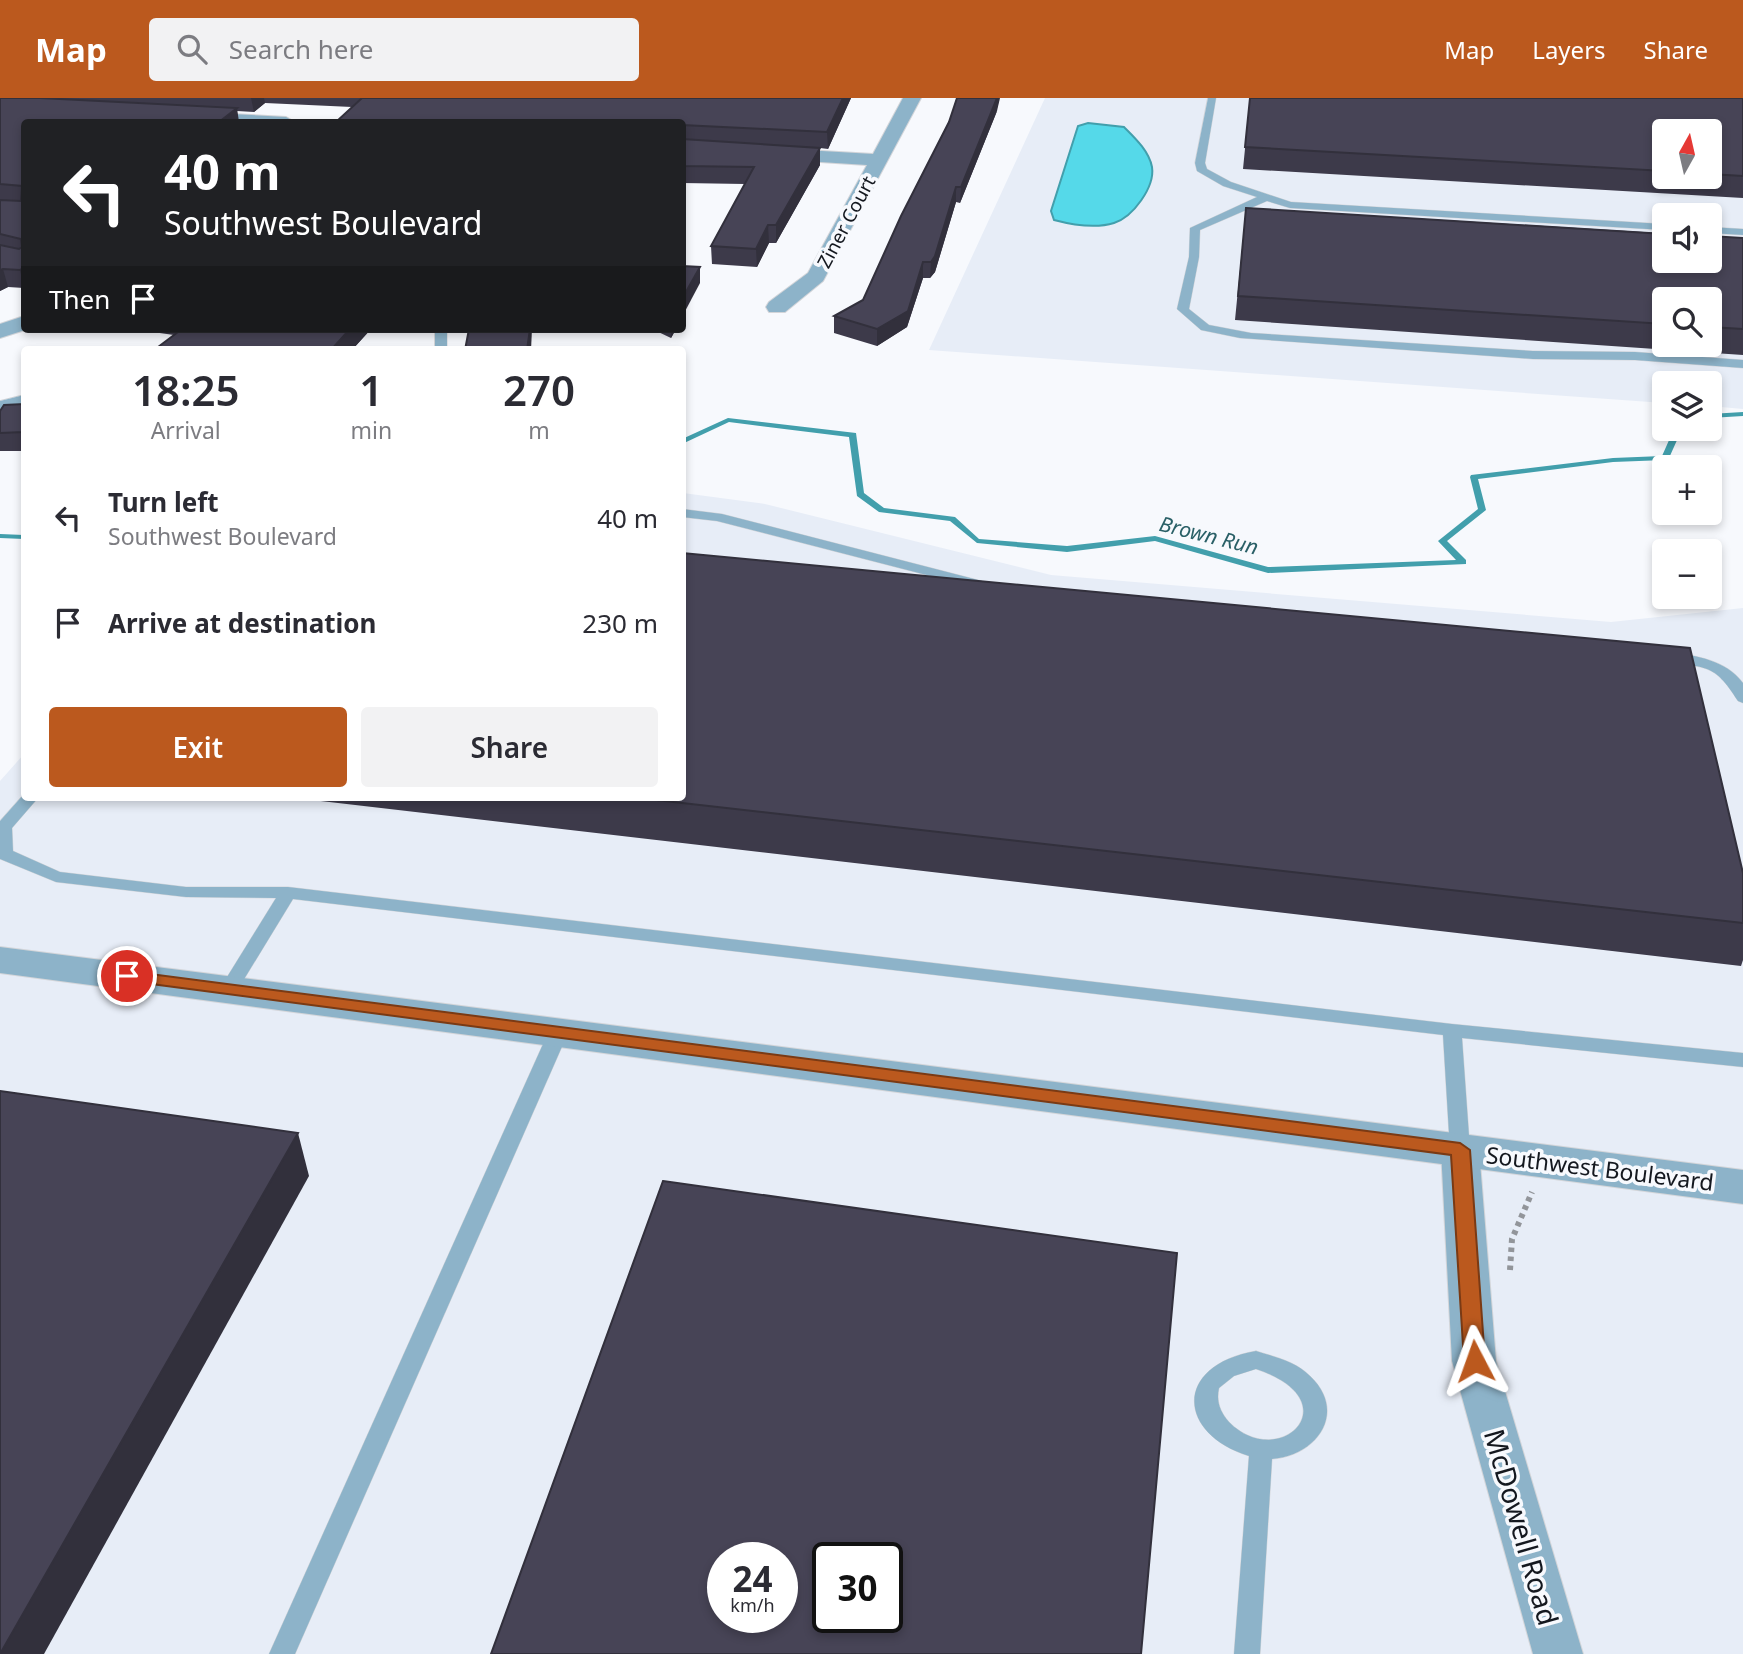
<!DOCTYPE html>
<meta charset="utf-8">
<style>
body{margin:0;font-family:"Noto Sans",sans-serif;background:#f2f2f3;color:#2b2b33;height:100vh;display:flex;flex-direction:column;font-size:26px;white-space:nowrap}
*{box-sizing:border-box;margin:0}
p{font-size:23px;color:#7c7c81}
.icon{flex:none;width:38px;height:38px;fill:none;stroke:currentColor;stroke-width:2;stroke-linecap:round;stroke-linejoin:round}
.map{position:relative;flex:1;overflow:hidden}
.panel{position:absolute;left:21px;top:248px;width:665px;height:455px;display:flex;flex-direction:column;background:#fff;border-radius:7px;box-shadow:0 4px 10px #0003}
.panel>*{flex:none}
.guide{position:absolute;left:21px;top:21px;width:665px;height:214px;border-radius:7px;box-shadow:0 4px 10px #0003;background:#202124;color:#fff;overflow:hidden}
.needle{width:46px;rotate:8deg}
.buttons{position:absolute;left:1652px;top:21px;display:grid;gap:14px}
.buttons a{display:grid;place-items:center;width:70px;height:70px;border-radius:7px;background:#fff;box-shadow:0 4px 10px #0003;font-size:35px}
.speed{position:absolute;left:707px;top:1444px;display:flex;gap:14px;font-size:35px;font-weight:700;text-align:center}
.speed>*{display:grid;place-content:center;width:91px;height:91px;border-radius:50%;background:#fff;box-shadow:0 4px 10px #0003;line-height:1}
.speed small{font-size:18px;font-weight:400}
.speed .limit{border:4px solid #111;border-radius:10px;background:#fff;color:#111}
.pin{position:absolute;display:grid;place-items:center;width:60px;height:60px;color:#fff;margin:-30px;border:4px solid #fff;border-radius:50%;box-shadow:0 2px 7px #0007}
.me{position:absolute;width:77px;margin:-38px;rotate:356deg;stroke-linejoin:round;filter:drop-shadow(0 0 5px #0008)}
.turn{display:flex;align-items:center;gap:24px;height:147px;padding:0 28px;font-size:32px}
.turn .icon{width:91px;height:91px;stroke-width:2.5}
.turn b{display:block;font-size:49px;line-height:60px}
.then{display:flex;align-items:center;height:66px;padding:0 28px;background:#0003;gap:14px;font-size:26px}
.eta{display:flex;justify-content:space-evenly;align-items:center;height:119px;text-align:center}
.eta b{font-size:42px;font-weight:600;line-height:49px}
.primary-button{display:flex;gap:14px;margin-top:auto;padding:14px 28px}
.primary-button a{flex:1;height:80px;border-radius:7px;background:#bb591e;color:#fff;font-size:28px;font-weight:600;line-height:80px;text-align:center}
.primary-button a+a{background:#f2f2f3;color:#2b2b33}
ul{padding:0;list-style:none}
li{display:flex;align-items:center;gap:21px;height:105px;padding:0 28px}
li div{flex:1}
li b{display:block;font-size:26px}
li em{font-style:normal}
header{display:flex;align-items:center;gap:42px;box-sizing:border-box;height:98px;padding:0 35px;background:#bb591e;color:#fff}
header strong{font-size:33px}
nav{display:flex;gap:38px;margin-inline-start:auto;font-size:24px}
.search{width:490px;height:63px;background:#f2f2f3;display:flex;align-items:center;gap:18px;box-sizing:border-box;padding:0 24px;border-radius:7px;color:#7c7c81;font-size:26px}
.map>svg:first-child{display:block}
</style>
<header>
<strong>Map</strong>
<div class="search"><svg class="icon" aria-label="search" viewBox="0 0 24 24"><circle cx="10" cy="10" r="6"/><path d="M15 15l6 6"/></svg>Search here</div>
<nav><a>Map</a><a>Layers</a><a>Share</a></nav>
</header>
<div class="map">
<svg width="1743" height="1556" viewBox="0 0 1743 1556">
<rect width="100%" height="100%" fill="#f7f9fd"/>
<g fill="#e7edf7" fill-rule="evenodd">
<path d="M1045,0H1743V311L1710,308V285H1664V305L929,252ZM1664,33H1710V79H1664ZM1664,117H1710V163H1664ZM1664,201H1710V247H1664Z"/>
<path d="M683,395L765,406L1051,477L1611,524L1743,510V1556H0V683L24,656V700H682ZM723,1460H782V1519H723ZM828,1460H887V1519H828Z"/>
</g>
<path fill="#55d9e9" stroke="#429fac" stroke-width="2" d="M1088,25L1124,29C1135,40 1149,53 1152,69C1155,89 1133,119 1114,125C1095,131 1073,127 1054,122L1051,113L1078,28Z"/>
<g fill="none" stroke-linecap="round" stroke-linejoin="round">
<g fill="#429fac" fill-rule="evenodd">
<polygon points="1743,314 1743,318 1710,320 1710,316"/>
<polygon points="728,320 856,335 864,395 884,410 955,419 979,441 1067,448 1155,438 1268,469 1456,462 1438,443 1478,411 1470,379 1471,377 1613,360 1662,358 1674,331 1682,331 1669,360 1665,362 1613,364 1478,381 1486,412 1447,443 1466,462 1466,466 1268,475 1155,443 1067,454 977,445 950,423 879,414 857,398 849,339 729,324 682,346 682,341"/>
<polygon points="0,436 24,437 24,441 0,440"/>
</g>
<defs>
<g id="service">
<polygon points="1208,0 1216,0 1205,65 1207,71 1231,84 1291,104 1664,126 1664,132 1290,110 1267,103 1200,132 1199,159 1189,211 1209,227 1251,235 1533,253 1635,254 1743,262 1743,270 1635,262 1533,261 1240,240 1201,232 1177,211 1189,159 1190,130 1257,99 1223,88 1197,73 1195,65"/>
<polygon points="1710,129 1743,131 1743,137 1710,135"/>
<rect x="435" y="231" width="12" height="21"/>
<polygon points="24,297 24,305 0,311 0,303"/>
<polygon points="682,411 722,416 982,483 984,486 977,490 717,423 682,419"/>
<path d="M1670,554C1697,558 1726,562 1743,585V605L1738,603C1713,563 1706,572 1665,562L1662,559Z"/>
<polygon points="24,696 24,700 38,700 12,730 13,753 60,774 186,789 288,789 1452,926 1743,955 1743,969 1462,940 1470,1052 1467,1057 1453,1057 1450,1052 1443,937 293,801 235,896 228,898 219,892 276,800 186,799 56,784 0,761 0,723"/>
<polygon points="558,929 565,930 568,935 295,1556 269,1556 548,935 551,930"/>
<path d="M1256,1253C1275,1259 1295,1263 1310,1278C1348,1314 1317,1358 1272,1361L1260,1556H1234L1249,1358C1176,1335 1174,1267 1256,1253ZM1256,1271C1353,1303 1279,1375 1229,1324C1220,1314 1216,1303 1219,1290L1234,1278Z"/>
</g>
<g id="minor">
<polygon points="903,0 921,0 823,183 785,214 769,214 766,209 769,204 808,175 867,67 682,55 682,45 873,56"/>
<polygon points="195,14 286,19 295,24 189,23 186,19"/>
<polygon points="24,218 24,231 28,231 0,240 0,226"/>
<polygon points="1460,1038 1474,1042 1479,1052 1496,1263 1583,1556 1533,1556 1452,1263 1441,1052 1446,1042"/>
</g>
<polygon id="tertiary" points="0,849 1743,1072 1743,1106 0,875"/>
</defs>
<use href="#service" stroke="#d3d5d9" stroke-width="1"/>
<use href="#minor" stroke="#d3d5d9" stroke-width="2"/>
<use href="#tertiary" stroke="#d3d5d9" stroke-width="2"/>
<polyline stroke="#92959a" stroke-width="6" stroke-dasharray="4.5 4.5" stroke-linecap="butt" points="1510,1172 1512,1141 1532,1094"/>
<use href="#service" fill="#8db3c9" fill-rule="evenodd"/>
<use href="#minor" fill="#8db3c9" fill-rule="evenodd"/>
<use href="#tertiary" fill="#8db3c9" fill-rule="evenodd"/>
</g>
<g fill="#3d3a4a" fill-rule="evenodd">
<polygon points="0,0 851,0 828,51 820,50 820,67 776,145 769,145 757,169 712,166 711,148 745,86 682,85 682,24 265,5 254,14 237,13 24,24 24,190 8,189 0,193"/>
<path d="M1250,0H1743V100L1243,71ZM1664,33H1710V79H1664Z"/>
<polygon points="997,13 960,105 956,104 935,174 930,180 923,180 907,229 877,248 834,235 834,218 863,202"/>
<path d="M1246,110L1743,140V257L1235,222ZM1664,201H1710V247H1664Z"/>
<polygon points="131,231 371,231 352,252 384,252 157,252 174,237"/>
<polygon points="652,231 676,231 671,240"/>
<polygon points="24,306 24,353 0,353 0,313"/>
<polygon points="295,700 682,700 1743,775 1743,862 1741,868"/>
</g>
<g fill="#32303c">
<polygon points="251,0 264,0 265,5 254,14"/>
<polygon points="843,0 851,0 828,51 827,34"/>
<polygon points="997,0 1000,0 997,13 960,105 961,89"/>
<polygon points="237,10 239,24 219,24"/>
<polygon points="820,50 820,67 776,145 776,127"/>
<polygon points="956,89 956,104 935,174 930,180 931,164"/>
<polygon points="768,127 769,145 757,169 756,151"/>
<polygon points="923,164 923,180 907,229 877,248 877,231"/>
<polygon points="700,169 700,185 682,219 682,201"/>
<polygon points="24,170 24,189 20,172"/>
<polygon points="3,171 8,189 0,193 0,172"/>
<polygon points="350,231 371,231 352,252 331,252"/>
<polygon points="530,231 532,231 531,252 527,252"/>
<polygon points="671,231 676,231 671,240"/>
<polygon points="298,1035 309,1078 44,1556 0,1556"/>
</g>
<g fill="#474456" stroke="#32303c" stroke-width="2" fill-rule="evenodd">
<polygon points="0,0 40,0 237,10 219,24 24,24 24,170 20,172 3,171 0,172 0,147 19,151 22,149 21,141 0,136 0,102 21,103 22,88 0,86"/>
<polygon points="362,0 843,0 827,34 682,27 682,24 336,24"/>
<polygon points="957,0 997,0 961,89 956,89 935,158 931,164 923,164 908,213 877,231 834,218 863,202 901,118 949,24"/>
<polygon points="1250,0 1743,0 1743,78 1710,76 1710,33 1664,33 1664,73 1245,49"/>
<polygon points="682,41 820,50 776,127 768,127 756,151 711,148 754,69 682,68"/>
<polygon points="1246,110 1664,136 1664,163 1710,163 1710,138 1743,140 1743,231 1710,229 1710,201 1664,201 1664,226 1238,198"/>
<polygon points="682,168 700,169 682,201"/>
<polygon points="182,231 350,231 331,252 157,252 158,249"/>
<polygon points="469,231 530,231 527,252 465,252"/>
<polygon points="384,251 384,252 343,252"/>
<polygon points="24,306 24,334 0,335 0,313 4,307"/>
<polygon points="682,455 1690,550 1743,775 1743,825 638,700 682,700"/>
<polygon points="0,993 298,1035 0,1556"/>
<path d="M663,1083L1177,1155L1141,1556H491ZM723,1460H782V1519H723ZM828,1460H887V1519H828Z"/>
</g>
<polygon fill="#bb591e" stroke="#7a3a14" stroke-width="2" points="127,873 1460,1045 1470,1052 1485,1263 1482,1269 1467,1269 1464,1263 1451,1057 121,882 118,878 121,875"/>
<g text-anchor="middle" dominant-baseline="central" stroke-width="7" stroke-linejoin="round" paint-order="stroke">
<g font-size="19" fill="#14181f" stroke="#f7f9fd">
<text transform="translate(846 124) rotate(-62)">Ziner Court</text>
</g>
<g font-size="21" font-style="italic" fill="#2a6067" stroke="#f7f9fd">
<text transform="translate(1209 437) rotate(14)">Brown Run</text>
</g>
<g font-size="23" fill="#14181f" stroke="#f7f9fd">
<text transform="translate(1600 1070) rotate(7)">Southwest Boulevard</text>
</g>
<g font-size="28" fill="#14181f" stroke="#f7f9fd">
<text transform="translate(1522 1429) rotate(74)">McDowell Road</text>
</g>
</g>
</svg>
<div class="buttons">
<a><svg class="needle" viewBox="-14 -14 28 28"><path d="M0-13l5 13h-10z" fill="#e53935"/><path d="M0 13l5-13h-10z" fill="#7c7c81"/></svg></a>
<a><svg class="icon" aria-label="sound" viewBox="0 0 24 24"><path d="M4 9h4l5-4v14l-5-4H4zM17 9q2 3 0 6"/></svg></a>
<a><svg class="icon" aria-label="search" viewBox="0 0 24 24"><circle cx="10" cy="10" r="6"/><path d="M15 15l6 6"/></svg></a>
<a><svg class="icon" aria-label="layers" viewBox="0 0 24 24"><path d="M12 4l9 5-9 5-9-5zM3 14l9 5 9-5"/></svg></a>
<a>+</a>
<a>−</a>
</div>
<div class="speed"><div>24<small>km/h</small></div><div class="limit">30</div></div>
<div class="pin" style="left:127px;top:878px;background:#d93025"><svg class="icon" aria-label="arrive" viewBox="0 0 24 24"><path d="M6 21V4h12l-3 4 3 4H6"/></svg></div>
<svg class="me" style="left:1475px;top:1263px" viewBox="-20 -20 40 40"><path d="M0-17L14 15 0 8-14 15z" fill="#bb591e" stroke="#fff" stroke-width="4"/></svg>
<div class="guide">
<div class="turn"><svg class="icon" aria-label="left" viewBox="0 0 24 24"><path d="M17 20v-9H6M10 6l-5 5 5 5"/></svg><div><b>40 m</b>Southwest Boulevard</div></div>
<div class="then">Then<svg class="icon" aria-label="arrive" viewBox="0 0 24 24"><path d="M6 21V4h12l-3 4 3 4H6"/></svg></div>
</div>
<section class="panel">
<div class="eta">
<div><b>18:25</b><p>Arrival</p></div>
<div><b>1</b><p>min</p></div>
<div><b>270</b><p>m</p></div>
</div>
<ul>
<li><svg class="icon" aria-label="left" viewBox="0 0 24 24"><path d="M17 20v-9H6M10 6l-5 5 5 5"/></svg><div><b>Turn left</b><p>Southwest Boulevard</p></div><em>40 m</em></li>
<li><svg class="icon" aria-label="arrive" viewBox="0 0 24 24"><path d="M6 21V4h12l-3 4 3 4H6"/></svg><div><b>Arrive at destination</b></div><em>230 m</em></li>
</ul>
<div class="primary-button"><a>Exit</a><a>Share</a></div>
</section>
</div>
